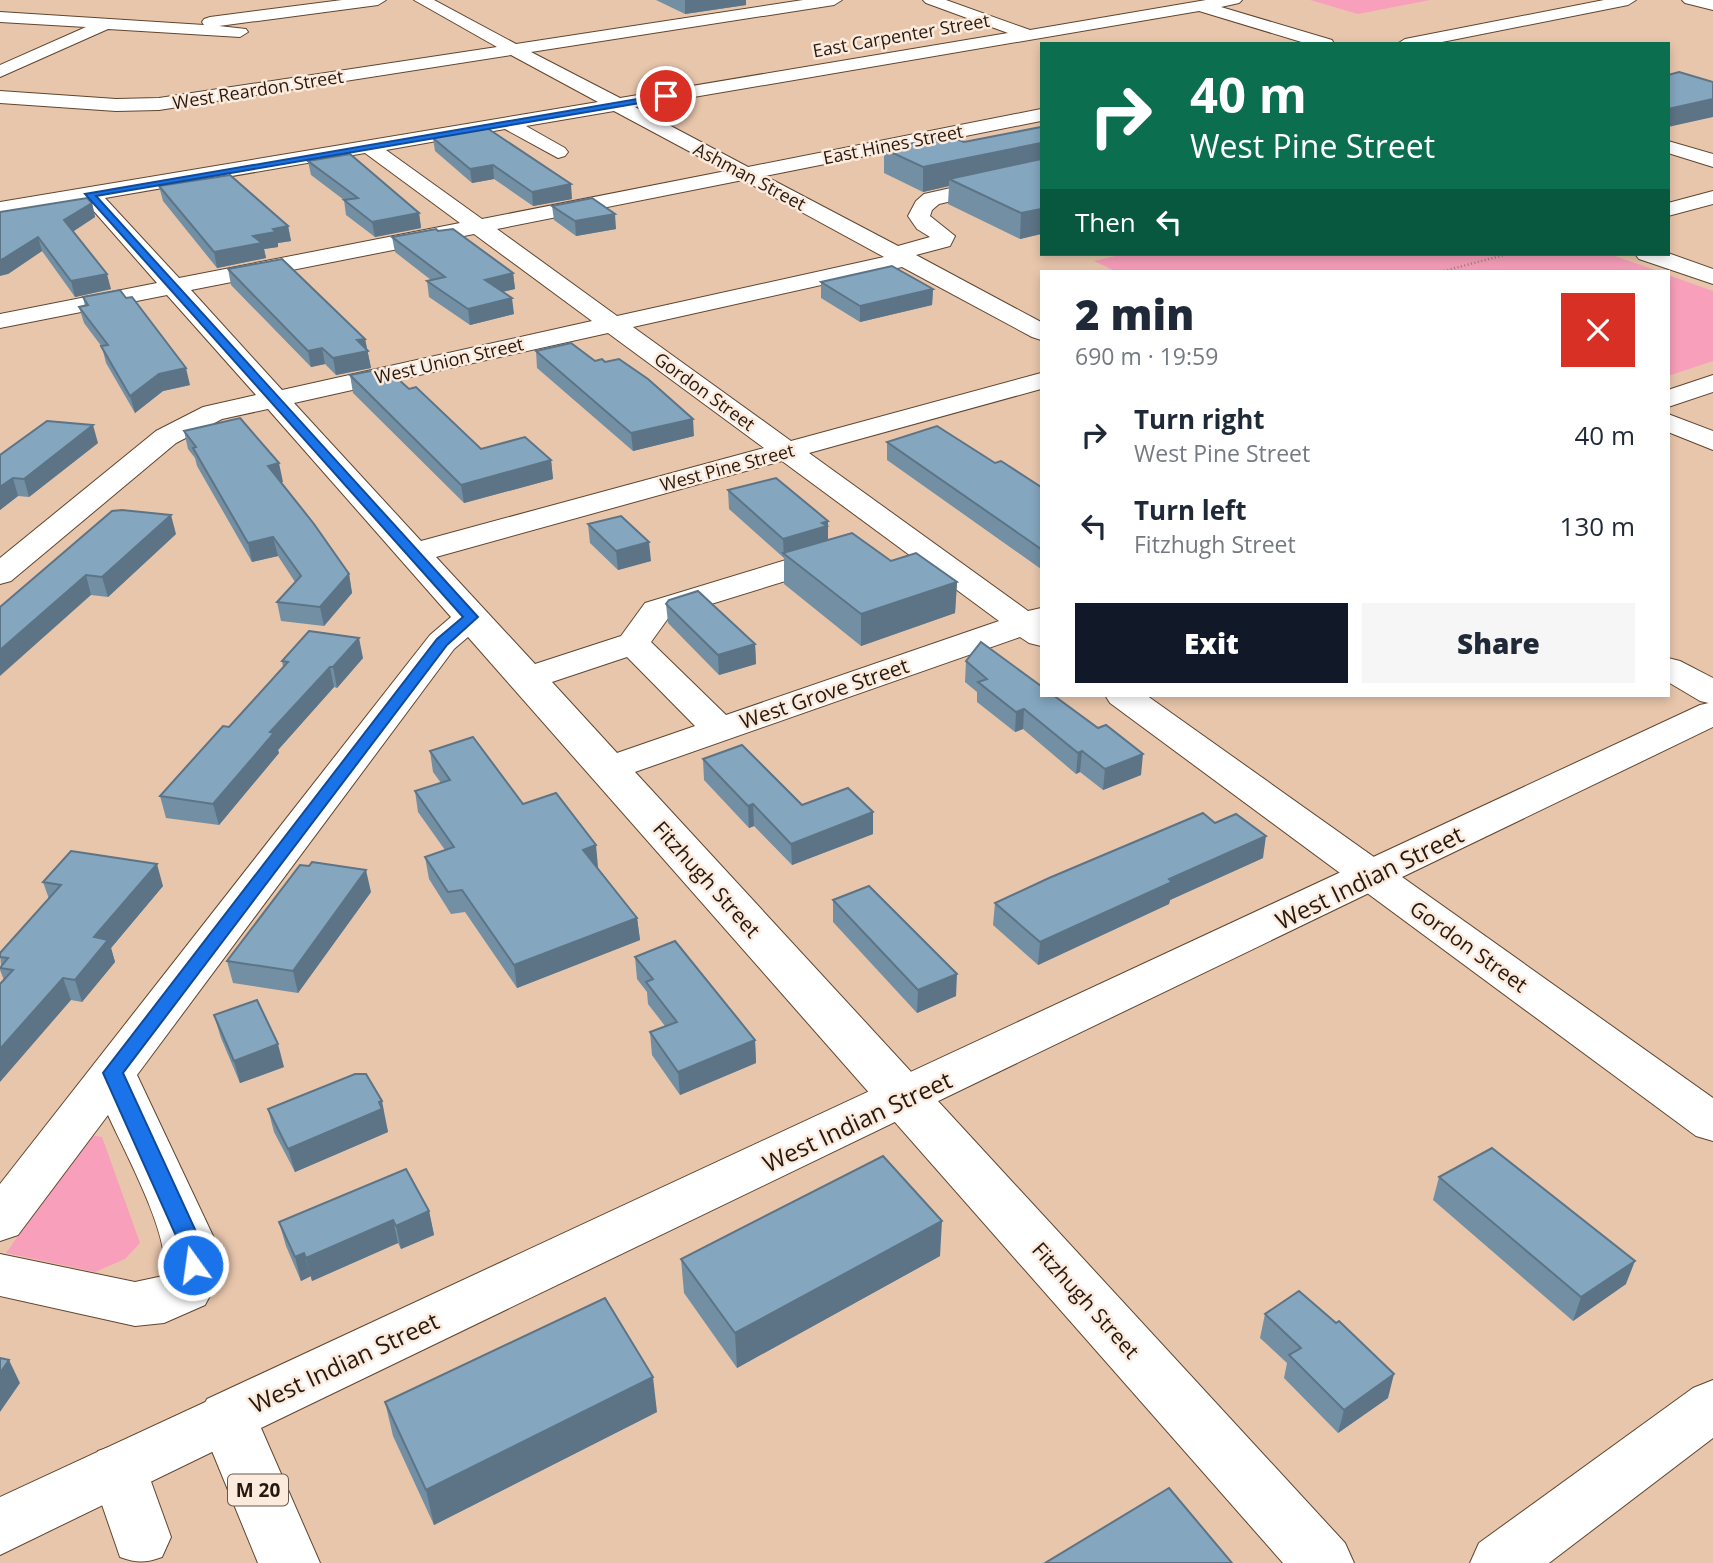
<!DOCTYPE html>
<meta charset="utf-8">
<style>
body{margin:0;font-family:"Open Sans",sans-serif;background:#f6f6f7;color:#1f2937;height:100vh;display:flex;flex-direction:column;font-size:26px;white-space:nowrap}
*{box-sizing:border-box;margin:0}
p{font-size:23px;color:#747a83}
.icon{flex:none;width:38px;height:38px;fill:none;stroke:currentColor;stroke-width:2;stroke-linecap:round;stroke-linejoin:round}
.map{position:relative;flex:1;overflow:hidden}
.sheet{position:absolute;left:1040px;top:270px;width:630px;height:427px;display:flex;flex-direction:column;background:#fff;border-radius:0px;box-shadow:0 4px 10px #0003}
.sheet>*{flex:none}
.hud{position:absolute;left:1040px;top:42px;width:630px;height:214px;border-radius:0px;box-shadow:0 4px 10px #0003;background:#0b6e4f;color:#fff;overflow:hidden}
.pin{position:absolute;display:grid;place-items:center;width:60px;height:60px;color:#fff;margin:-30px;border:4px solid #fff;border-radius:50%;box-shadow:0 2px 7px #0007}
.me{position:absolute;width:77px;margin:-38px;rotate:346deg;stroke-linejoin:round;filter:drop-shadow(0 0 5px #0008)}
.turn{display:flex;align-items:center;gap:24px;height:147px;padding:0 35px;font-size:32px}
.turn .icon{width:91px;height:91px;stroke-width:2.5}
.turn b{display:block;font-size:49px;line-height:60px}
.then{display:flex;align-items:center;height:66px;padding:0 35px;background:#0003;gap:14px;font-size:26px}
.round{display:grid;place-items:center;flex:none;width:74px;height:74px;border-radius:0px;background:#f6f6f7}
.overview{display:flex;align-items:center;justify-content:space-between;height:119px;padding:0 35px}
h1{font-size:42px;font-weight:800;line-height:52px}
.action{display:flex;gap:14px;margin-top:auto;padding:14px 35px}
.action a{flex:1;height:80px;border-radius:0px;background:#111827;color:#fff;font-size:28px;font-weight:800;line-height:80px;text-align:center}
.action a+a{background:#f6f6f7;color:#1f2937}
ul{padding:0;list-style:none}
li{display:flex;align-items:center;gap:21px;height:91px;padding:0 35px}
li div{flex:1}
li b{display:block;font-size:26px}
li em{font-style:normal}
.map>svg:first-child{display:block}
</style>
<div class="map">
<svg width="1713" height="1563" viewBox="0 0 1713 1563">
<rect width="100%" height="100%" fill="#e8c6ac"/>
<g fill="#f89fbb">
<polygon points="1310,0 1430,0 1358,14"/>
<polygon points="1124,254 1609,254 1658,271 1115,271 1094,261"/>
<polygon points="1668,275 1713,291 1713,361 1668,376"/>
<polygon points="89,1135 102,1137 140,1243 125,1259 95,1272 6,1253"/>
</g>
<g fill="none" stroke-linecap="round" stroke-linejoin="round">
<defs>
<g id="minor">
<polygon points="342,0 386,0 378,5 219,26 246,29 248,32 240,37 108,29 0,77 0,65 86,27 0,22 0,12 204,25 202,22 204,19 210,17"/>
<path d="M414,0H434L516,44L803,0H842L834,5L531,52L620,98L1008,33L926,3L923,0H946L1030,30L1206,0H1242L1239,3L1221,7L1332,40L1334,44H1308L1199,11L635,107L748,167L1041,109V121L765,176L898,246L930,237L917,229L908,216L916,201L924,194L1041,168V180L939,204L932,210L930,216L955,236L950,246L916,255L1041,322V340L1032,337L902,267L633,327L791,441L1041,373V389L809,453L1028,611L1041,608V646L1029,643L1020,637L635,772L1345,1543L1354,1563H1283L468,637L454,649L137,1075L214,1238L219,1265L213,1290L205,1305L164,1323L135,1326L0,1296V1254L135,1282L163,1276C174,1241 124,1151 108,1115L18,1235L0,1241V1184L430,635L451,617L268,409L222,419L176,443L11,581L0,584V558L156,431L203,407L256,395L167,295L0,328V314L157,283L85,201L0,216V202L598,102L511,55L159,110L116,111L0,103V91L116,99L159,98L497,47ZM614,111L726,171L482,219L386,150L505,129L558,158L565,156L568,152L565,148L526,126ZM365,153L460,223L179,278L105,198ZM743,180L884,257L617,316L497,229ZM474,234L592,321L282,390L191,290ZM608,333L764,448L421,541L294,403ZM782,461L999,621L726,715L651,642L669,617L844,563L849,556L844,549L833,546L822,549L645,603L621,636L535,664L436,557ZM627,657L695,726L617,753L552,682Z"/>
<polygon points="1604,0 1636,0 1628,5 1432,44 1397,44 1405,39"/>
<polygon points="1682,0 1713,0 1713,10 1685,3"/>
<polygon points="1668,141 1713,154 1713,167 1668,153"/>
<polygon points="1713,191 1713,204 1668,216 1668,203"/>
<polygon points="1668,253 1713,269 1713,284 1639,259 1635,254"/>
<polygon points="1713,375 1713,392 1668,407 1668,390"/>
<polygon points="1668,414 1713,431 1713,450 1668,432"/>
<polygon points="1668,658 1680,661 1713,678 1713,704 1700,701 1668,682"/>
<polygon points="1105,695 1146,695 1713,1098 1713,1141 1696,1136 1110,703"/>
<path d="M119,1444L140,1451L171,1537L162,1557C145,1563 137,1563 120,1557L90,1470L98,1451Z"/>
</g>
<polygon id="major" points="227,1392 247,1399 256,1417 247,1435 0,1555 0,1497"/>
<g id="highway">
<polygon points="1713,702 1713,727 261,1428 320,1563 258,1563 198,1417 207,1399 1700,705"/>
<polygon points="1713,1380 1713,1438 1549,1563 1470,1563 1479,1543 1693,1388"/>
</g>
</defs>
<use href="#minor" stroke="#61452e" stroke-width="2"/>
<use href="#major" stroke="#61452e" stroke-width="2"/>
<use href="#highway" stroke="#61452e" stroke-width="2"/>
<polyline stroke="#9d836f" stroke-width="2.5" stroke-dasharray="1 2.5" stroke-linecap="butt" points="1444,271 1508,254"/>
<use href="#minor" fill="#fff" fill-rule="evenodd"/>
<use href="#major" fill="#fff" fill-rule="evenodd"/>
<use href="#highway" fill="#fff" fill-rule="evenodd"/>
</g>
<g fill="#728fa4">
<polygon points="656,0 746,0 746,5 685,14"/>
<polygon points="1041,127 1041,234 1020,239 948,204 949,186 923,192 884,173 884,149 964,142"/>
<polygon points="433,138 572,199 533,206 494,179 472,183 435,151"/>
<polygon points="308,161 419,213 421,228 375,237 346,215 344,200 311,175"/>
<polygon points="159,186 288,226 291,241 278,243 278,247 264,249 266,258 217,268 163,201"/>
<polygon points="92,203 95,217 73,231 111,289 75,297 42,251 8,274 0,212"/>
<polygon points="552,206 616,229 576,236 554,220"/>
<polygon points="438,231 513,273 515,289 503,292 514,314 470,325 429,297 427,281 431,280 395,252 392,237"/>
<polygon points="228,269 365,339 371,368 336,375 325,364 311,367 231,285"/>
<polygon points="821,282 933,289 932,305 860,322 821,298"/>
<polygon points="83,297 190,385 163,391 135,413 106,363 102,347 84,323 79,307 85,306"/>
<polygon points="536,351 605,362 694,436 633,451 537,368"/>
<polygon points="350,375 409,389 481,449 551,460 553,479 464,503 353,393"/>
<polygon points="184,431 283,482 281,482 349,574 352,593 324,626 281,621 277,602 295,582 278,556 252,562 197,466 195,458 188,449"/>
<polygon points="887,442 995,463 1041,487 1041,569 887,460"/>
<polygon points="98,443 29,497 18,496 0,510 0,455"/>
<polygon points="728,490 828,540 957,582 955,613 861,646 784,584 784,558 729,509"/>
<polygon points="588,524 651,561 618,570 590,543"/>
<polygon points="176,534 108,597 91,595 0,607"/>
<polygon points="666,604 755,644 756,664 719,675 668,623"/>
<polygon points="363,658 337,688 334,687 278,750 279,753 219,825 166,818 160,796 229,727 283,667 282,661"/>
<polygon points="966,661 1141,775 1103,790 1080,772 1076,774 1023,729 1015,732 977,702 977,692 965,682"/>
<polygon points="430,751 523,804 598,867 597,867 637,918 640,940 517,988 465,912 451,914 429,879 425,857 445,850 418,812 415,791 441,783 433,772"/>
<polygon points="703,759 802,805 873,834 792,865 754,826 749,828 704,780"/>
<polygon points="1263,858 1170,900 1169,904 1038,965 993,925 995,903"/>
<polygon points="43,882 163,886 111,948 115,962 82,1002 71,1000 4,980 0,970 1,966 0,953 49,899"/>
<polygon points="371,892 298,993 233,983 227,961"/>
<polygon points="833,900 956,996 917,1013 833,922"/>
<polygon points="635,957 755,1040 756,1063 680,1095 652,1055 650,1032 665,1026 648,1004 647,992 637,979"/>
<polygon points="214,1015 284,1067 240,1083 221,1038"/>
<polygon points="268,1109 387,1124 386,1124 388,1132 295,1172 274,1132"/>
<polygon points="1439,1177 1626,1284 1573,1321 1433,1200"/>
<polygon points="429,1211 434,1235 401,1249 398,1243 312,1281 311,1276 301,1281 286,1246 279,1222"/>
<polygon points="940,1256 737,1368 684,1293 681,1259"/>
<polygon points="1265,1314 1388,1398 1338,1433 1284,1378 1287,1363 1260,1338"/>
<polygon points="385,1402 657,1412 434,1525 393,1436"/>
</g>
<g fill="#5c7486">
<polygon points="685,0 746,0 746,5 685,14"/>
<polygon points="1713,99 1713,117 1668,127 1668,109"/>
<polygon points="1041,143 1041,166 949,179 949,186 923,192 923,167"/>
<polygon points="493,165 494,179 472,183 470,169"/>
<polygon points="571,184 572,199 533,206 532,192"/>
<polygon points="92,203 95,217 68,235 64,220"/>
<polygon points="1041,209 1041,234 1020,239 1021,213"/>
<polygon points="419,213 421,228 375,237 372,222"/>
<polygon points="615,214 616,229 576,236 575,221"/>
<polygon points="288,226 291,241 278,243 278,247 264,249 266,258 217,268 214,252 253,236 273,229"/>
<polygon points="38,237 42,251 8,274 0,276 0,260"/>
<polygon points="513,273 515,289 487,295 485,280"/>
<polygon points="107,274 111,289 75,297 71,281"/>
<polygon points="933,289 932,305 860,322 860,306"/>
<polygon points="512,298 514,314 470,325 468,309"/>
<polygon points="365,339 371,368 336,375 333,358 357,340"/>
<polygon points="322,348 325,364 311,367 308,351"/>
<polygon points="186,368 190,385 163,391 135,413 130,396 159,374"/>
<polygon points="693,419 694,436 633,451 631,433"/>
<polygon points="93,425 98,443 29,497 24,479"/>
<polygon points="551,460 553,479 464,503 461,485"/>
<polygon points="279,463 283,482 272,484 268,466"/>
<polygon points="13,478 18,496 0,510 0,487"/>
<polygon points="171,515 176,534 108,597 102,577"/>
<polygon points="828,521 828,540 783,553 784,558 783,539"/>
<polygon points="273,537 278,556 252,562 248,543"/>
<polygon points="649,542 651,561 618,570 616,551"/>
<polygon points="349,574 352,593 324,626 320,607"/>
<polygon points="86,575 91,595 0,676 0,650"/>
<polygon points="957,582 955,613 861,646 861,614"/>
<polygon points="359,638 363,658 337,688 333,667"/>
<polygon points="755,644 756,664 719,675 718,655"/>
<polygon points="330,667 334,687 278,750 279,753 219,825 213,804 270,732"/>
<polygon points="1024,709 1023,729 1015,732 1016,712"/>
<polygon points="1082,751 1080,772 1076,774 1078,753"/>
<polygon points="1143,754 1141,775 1103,790 1105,769"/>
<polygon points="753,804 754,826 749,828 748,806"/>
<polygon points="873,812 873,834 792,865 791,844"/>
<polygon points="1266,836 1263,858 1170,900 1169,904 1038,965 1040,942 1169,879"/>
<polygon points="596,845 598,867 585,871 583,850"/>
<polygon points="157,864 163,886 111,948 115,962 82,1002 75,980 94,937"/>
<polygon points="366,870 371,892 298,993 293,971"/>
<polygon points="637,918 640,940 517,988 514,965"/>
<polygon points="957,974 956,996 917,1013 918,990"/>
<polygon points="63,978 71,1000 0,1082 0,1049"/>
<polygon points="755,1040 756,1063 680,1095 678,1072"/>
<polygon points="278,1044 284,1067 240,1083 234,1061"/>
<polygon points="382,1101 388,1132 295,1172 288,1149"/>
<polygon points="429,1211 434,1235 401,1249 396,1226"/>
<polygon points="393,1220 398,1243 312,1281 306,1258"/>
<polygon points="942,1221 940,1256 737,1368 735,1333"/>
<polygon points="304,1253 311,1276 301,1281 295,1257"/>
<polygon points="1635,1261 1626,1284 1573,1321 1581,1297"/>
<polygon points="9,1360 20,1383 0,1412 0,1373"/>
<polygon points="1394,1374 1388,1398 1338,1433 1344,1410"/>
<polygon points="653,1377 657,1412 434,1525 426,1490"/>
</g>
<g fill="#84a6bf" stroke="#5c7486" stroke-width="2">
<polygon points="1679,72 1713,82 1713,99 1668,109 1668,75"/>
<polygon points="1041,127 1041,143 923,167 884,149 949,136 964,142"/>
<polygon points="487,128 571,184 532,192 493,165 470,169 433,138"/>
<polygon points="350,154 419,213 372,222 344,200 358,198 308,161"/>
<polygon points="1041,159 1041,209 1021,213 949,179"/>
<polygon points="230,175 288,226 273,229 276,232 253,236 262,243 214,252 159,186"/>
<polygon points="87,198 92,203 64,220 107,274 71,281 38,237 3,259 0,260 0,212"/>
<polygon points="592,198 615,214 575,221 552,206"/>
<polygon points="436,229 438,231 453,229 513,273 485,280 512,298 468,309 427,281 445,277 392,237"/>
<polygon points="282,259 365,339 357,340 368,351 333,358 322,348 308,351 228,269"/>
<polygon points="892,266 933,289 860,306 821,282"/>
<polygon points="120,290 126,298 132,297 186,368 159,374 130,396 101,346 108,345 79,307 88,305 83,297"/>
<polygon points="571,343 595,361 602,359 605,362 619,359 648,379 693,419 631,433 536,351"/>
<polygon points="386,368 409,389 416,387 481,449 525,437 551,460 461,485 350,375"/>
<polygon points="240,418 279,463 268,466 314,524 349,574 320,607 277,602 301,576 273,537 248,543 193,448 196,447 184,431"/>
<polygon points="47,421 93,425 24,479 13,478 0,487 0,455"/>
<polygon points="937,426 995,463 1001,461 1041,487 1041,549 887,442"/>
<polygon points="776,478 828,521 822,523 827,526 783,539 728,490"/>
<polygon points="122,510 171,515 102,577 86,575 0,650 0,607 112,511"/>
<polygon points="621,516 649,542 616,551 588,524"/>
<polygon points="852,533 891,561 916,553 957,582 861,614 783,553"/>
<polygon points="698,591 755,644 718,655 666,604 669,600"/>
<polygon points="309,631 359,638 333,667 330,667 270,732 274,733 213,804 160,796 223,726 229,727 288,662 282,661"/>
<polygon points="981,642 1041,686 1041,695 1053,695 1098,728 1106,725 1143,754 1105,769 1082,751 1078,753 1024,709 1016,712 978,682 987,679 966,661"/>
<polygon points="473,737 523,804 556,793 596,845 583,850 637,918 514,965 462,890 448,892 425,857 454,847 415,791 450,780 430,751"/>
<polygon points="742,745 802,805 848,788 873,812 791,844 753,804 748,806 703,759"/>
<polygon points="1203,813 1215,823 1236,814 1266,836 1169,879 1172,882 1040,942 995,903 1049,878"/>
<polygon points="71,851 157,864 94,937 108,940 75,980 63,978 0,1049 0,984 13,970 0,968 8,958 0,957 0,953 61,885 43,882"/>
<polygon points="312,862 366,870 293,971 227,961 300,865 309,866"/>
<polygon points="869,886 957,974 918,990 833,900"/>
<polygon points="675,941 755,1040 678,1072 650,1032 677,1022 646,982 653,979 635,957"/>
<polygon points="257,1000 278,1044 234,1061 214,1015"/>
<polygon points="355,1074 366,1074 382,1101 379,1102 382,1109 288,1149 268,1109"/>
<polygon points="1492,1148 1635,1261 1581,1297 1439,1177"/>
<polygon points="883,1156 942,1221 735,1333 681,1259"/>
<polygon points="406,1169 429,1211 396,1226 393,1220 306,1258 304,1253 295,1257 279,1222"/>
<polygon points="1299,1291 1336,1323 1339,1321 1394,1374 1344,1410 1289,1355 1301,1348 1265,1314"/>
<polygon points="605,1298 653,1377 426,1490 385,1402"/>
<polygon points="0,1358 9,1360 0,1373"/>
<polygon points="1169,1488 1232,1563 1045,1563"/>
</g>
<polygon fill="#1a73e8" stroke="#114b97" stroke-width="2" points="666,94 669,98 96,196 478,617 447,645 123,1073 199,1238 204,1265 201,1271 193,1273 185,1271 177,1238 103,1073 437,639 463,617 85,194"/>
<g text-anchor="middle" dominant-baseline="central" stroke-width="5" stroke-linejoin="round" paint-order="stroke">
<g font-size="18" fill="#25190f" stroke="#fcebdd">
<text transform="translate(901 35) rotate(-10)">East Carpenter Street</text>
<text transform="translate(258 89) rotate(-9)">West Reardon Street</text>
<text transform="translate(893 144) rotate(-11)">East Hines Street</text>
<text transform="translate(750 176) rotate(28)">Ashman Street</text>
<text transform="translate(449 360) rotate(-13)">West Union Street</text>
<text transform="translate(705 391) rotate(36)">Gordon Street</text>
<text transform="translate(727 467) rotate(-15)">West Pine Street</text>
</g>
<rect fill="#fcebdd" stroke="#66584d" stroke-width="2" x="228" y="1474.5" width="60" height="31" rx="5"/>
<g font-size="19" font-weight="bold" fill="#25190f">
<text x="258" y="1490">M 20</text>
</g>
<g font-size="21" fill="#25190f" stroke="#fcebdd">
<text transform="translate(824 693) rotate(-19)">West Grove Street</text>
<text transform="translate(707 879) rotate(48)">Fitzhugh Street</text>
<text transform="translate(1469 946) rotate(36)">Gordon Street</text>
<text transform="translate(1086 1300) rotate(48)">Fitzhugh Street</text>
</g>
<g font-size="24" fill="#25190f" stroke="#fcebdd">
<text transform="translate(1369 877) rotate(-26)">West Indian Street</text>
<text transform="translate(857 1121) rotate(-25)">West Indian Street</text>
<text transform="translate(344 1362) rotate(-25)">West Indian Street</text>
</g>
</g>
</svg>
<div class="pin" style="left:666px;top:96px;background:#d93025"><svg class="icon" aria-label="arrive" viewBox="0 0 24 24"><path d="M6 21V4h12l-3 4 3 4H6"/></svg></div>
<svg class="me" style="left:193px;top:1265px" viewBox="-20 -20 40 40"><circle r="17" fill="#1a73e8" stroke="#fff" stroke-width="3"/><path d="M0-11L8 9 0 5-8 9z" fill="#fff"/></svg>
<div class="hud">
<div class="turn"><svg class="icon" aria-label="right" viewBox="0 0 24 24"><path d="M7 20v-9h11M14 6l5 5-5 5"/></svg><div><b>40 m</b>West Pine Street</div></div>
<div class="then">Then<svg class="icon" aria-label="left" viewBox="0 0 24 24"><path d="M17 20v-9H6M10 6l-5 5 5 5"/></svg></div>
</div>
<section class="sheet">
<div class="overview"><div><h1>2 min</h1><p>690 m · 19:59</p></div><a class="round" style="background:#d93025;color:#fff"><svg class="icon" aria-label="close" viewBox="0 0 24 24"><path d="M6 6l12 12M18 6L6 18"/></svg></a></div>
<ul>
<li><svg class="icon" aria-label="right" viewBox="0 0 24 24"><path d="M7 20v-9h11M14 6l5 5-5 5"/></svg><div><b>Turn right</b><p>West Pine Street</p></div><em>40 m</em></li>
<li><svg class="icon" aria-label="left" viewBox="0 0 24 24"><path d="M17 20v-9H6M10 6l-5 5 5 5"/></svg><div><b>Turn left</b><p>Fitzhugh Street</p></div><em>130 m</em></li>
</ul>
<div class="action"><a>Exit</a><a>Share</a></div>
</section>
</div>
